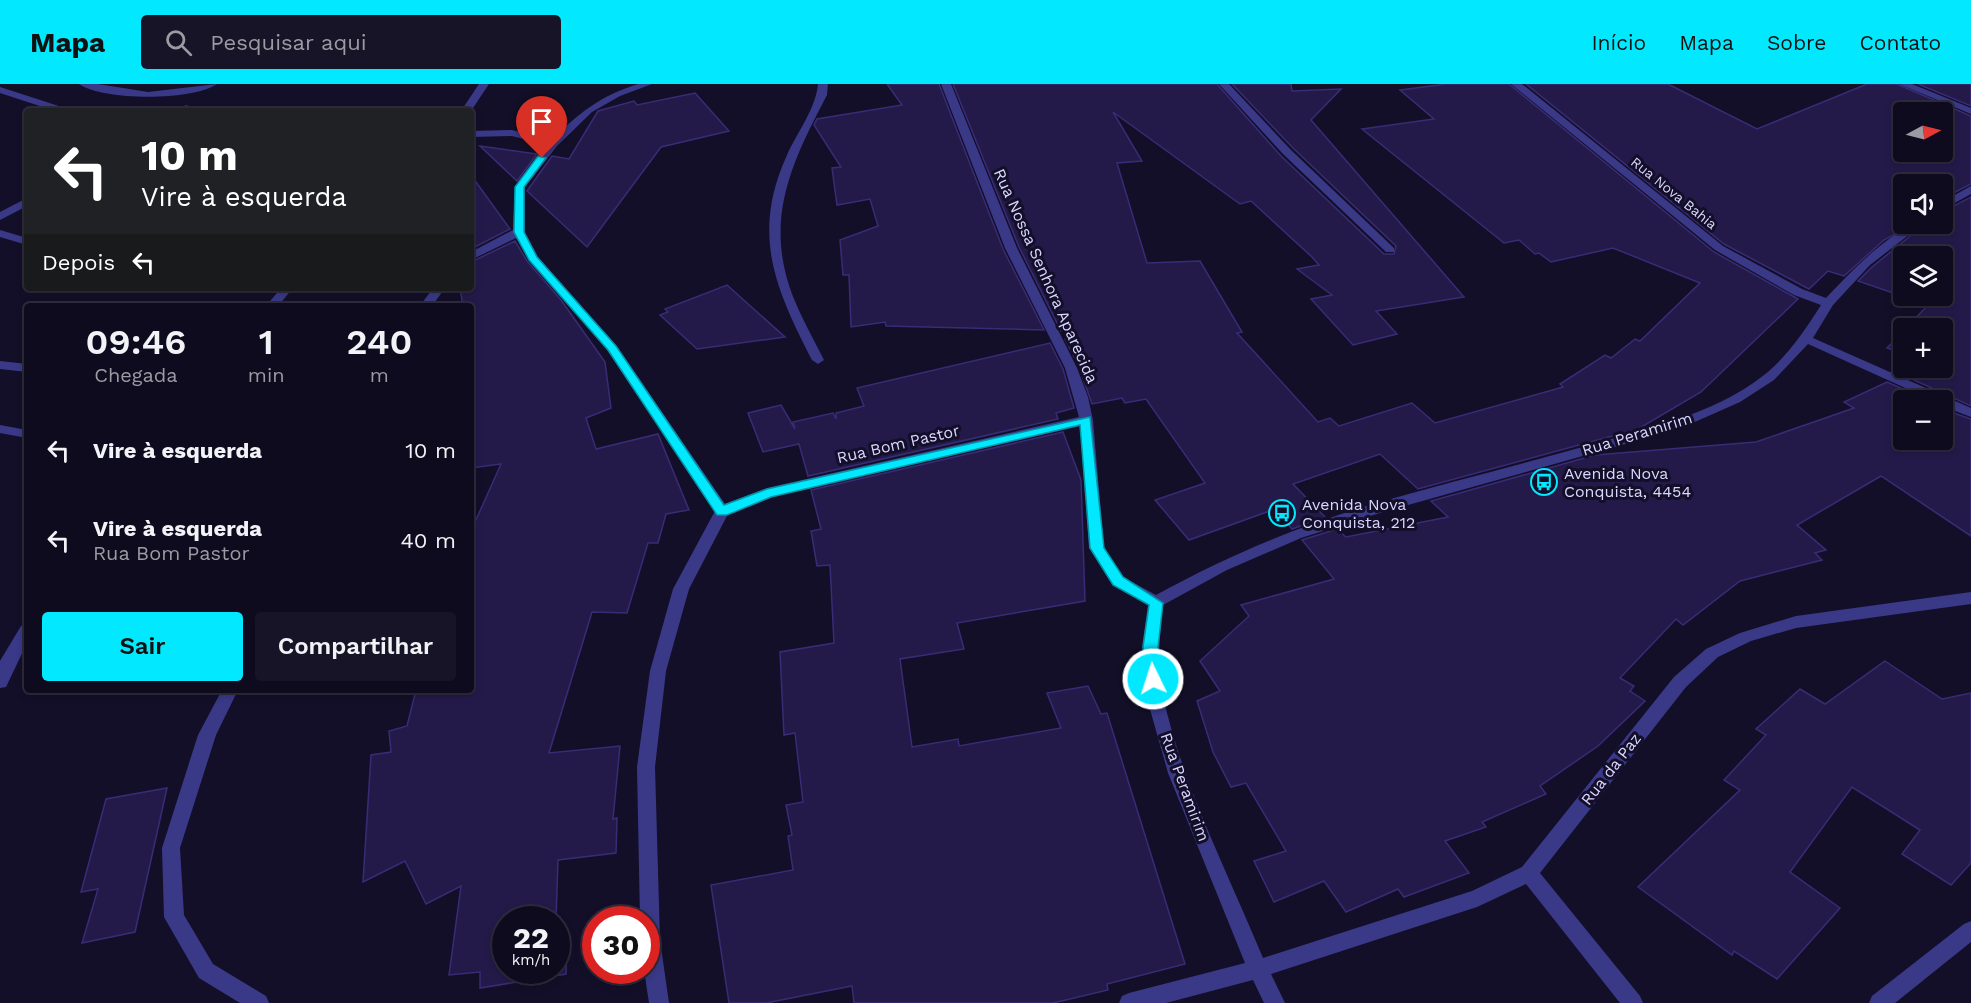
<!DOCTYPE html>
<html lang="pt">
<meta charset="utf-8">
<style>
body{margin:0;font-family:"Work Sans",sans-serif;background:#171427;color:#f1f3f6;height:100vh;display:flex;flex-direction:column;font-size:22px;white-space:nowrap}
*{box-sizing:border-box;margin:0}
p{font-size:20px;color:#9b9ba4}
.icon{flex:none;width:33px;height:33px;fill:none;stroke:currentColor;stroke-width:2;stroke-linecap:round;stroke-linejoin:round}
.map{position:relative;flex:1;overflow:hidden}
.sheet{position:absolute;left:24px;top:219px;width:450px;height:390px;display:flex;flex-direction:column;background:#0e0b1e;border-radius:6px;box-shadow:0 3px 9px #0003,0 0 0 2px #2e2b3c}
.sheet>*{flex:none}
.hud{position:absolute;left:24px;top:24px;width:450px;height:183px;border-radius:6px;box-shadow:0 3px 9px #0003,0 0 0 2px #2e2b3c;background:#202124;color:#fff;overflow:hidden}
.needle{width:39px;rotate:83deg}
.fabs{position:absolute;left:1893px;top:18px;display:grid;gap:12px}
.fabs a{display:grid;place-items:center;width:60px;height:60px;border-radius:6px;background:#0e0b1e;box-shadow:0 3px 9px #0003,0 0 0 2px #2e2b3c;font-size:30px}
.speed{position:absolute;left:492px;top:822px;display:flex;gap:12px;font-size:30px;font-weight:700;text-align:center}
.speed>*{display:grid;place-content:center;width:78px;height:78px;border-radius:50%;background:#0e0b1e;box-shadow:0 3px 9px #0003,0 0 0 2px #2e2b3c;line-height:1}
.speed small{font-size:15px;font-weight:400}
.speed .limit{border:9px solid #d22;background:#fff;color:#111}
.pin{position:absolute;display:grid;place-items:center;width:51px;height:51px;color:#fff;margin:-62px -26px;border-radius:50% 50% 50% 0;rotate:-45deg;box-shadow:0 0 6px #0007}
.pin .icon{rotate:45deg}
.me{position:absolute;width:66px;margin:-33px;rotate:356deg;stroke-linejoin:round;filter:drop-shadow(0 0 4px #0008)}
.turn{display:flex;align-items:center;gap:21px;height:126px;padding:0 18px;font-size:27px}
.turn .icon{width:78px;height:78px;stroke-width:2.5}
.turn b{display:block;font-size:42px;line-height:51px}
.then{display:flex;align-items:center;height:57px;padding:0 18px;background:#0003;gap:12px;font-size:22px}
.eta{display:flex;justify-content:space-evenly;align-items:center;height:102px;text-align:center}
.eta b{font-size:36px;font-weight:600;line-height:42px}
.primary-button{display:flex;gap:12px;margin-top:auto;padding:12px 18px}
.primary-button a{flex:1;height:69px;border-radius:6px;background:#02e9ff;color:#111;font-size:24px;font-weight:600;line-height:69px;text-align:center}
.primary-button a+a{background:#171427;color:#f1f3f6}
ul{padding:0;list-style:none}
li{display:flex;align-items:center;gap:18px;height:90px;padding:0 18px}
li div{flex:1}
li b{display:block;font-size:22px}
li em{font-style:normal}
header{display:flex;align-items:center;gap:36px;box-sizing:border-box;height:84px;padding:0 30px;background:#02e9ff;color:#111}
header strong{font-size:28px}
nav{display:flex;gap:33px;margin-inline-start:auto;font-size:21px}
.search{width:420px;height:54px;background:#171427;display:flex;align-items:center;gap:15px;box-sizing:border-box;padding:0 21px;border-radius:6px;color:#9b9ba4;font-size:22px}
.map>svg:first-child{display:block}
</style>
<header>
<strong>Mapa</strong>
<div class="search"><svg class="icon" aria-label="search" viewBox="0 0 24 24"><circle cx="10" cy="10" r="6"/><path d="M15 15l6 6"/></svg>Pesquisar aqui</div>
<nav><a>Início</a><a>Mapa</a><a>Sobre</a><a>Contato</a></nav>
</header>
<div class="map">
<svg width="1971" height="919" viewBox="0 0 1971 919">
<rect width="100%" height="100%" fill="#130f28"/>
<g fill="#231a49" stroke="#392c76" stroke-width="1.5" fill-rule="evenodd">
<polygon points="887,0 939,0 1003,165 1044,246 886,242 885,238 851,243 849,191 843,191 840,156 878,142 870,115 837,121 832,84 841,83 814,41 817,35 902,21"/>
<polygon points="953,0 1217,0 1281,72 1384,170 1394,170 1396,162 1293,64 1232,0 1291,0 1292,7 1341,5 1311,36 1464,213 1376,227 1397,250 1353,261 1311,215 1332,211 1297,185 1319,181 1312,173 1251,117 1240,120 1113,28 1142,77 1117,79 1147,179 1200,177 1242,248 1237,249 1318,338 1330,334 1339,342 1412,319 1435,339 1563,303 1560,300 1605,271 1611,274 1635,255 1640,257 1700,199 1613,164 1551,178 1539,169 1535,170 1519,156 1504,159 1362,45 1434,35 1400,6 1446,0 1509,0 1714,168 1798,215 1701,308 1638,345 1418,405 1380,370 1293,400 1325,433 1292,445 1275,425 1189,456 1155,416 1205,399 1146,315 1125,319 1122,314 1092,320 1079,283 1065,255 1068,254 1067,247 1061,247 1019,163"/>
<path d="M1526,0H1668L1757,45L1867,0H1897L1971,32V100L1942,115V100H1904V140H1914L1884,156L1844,192L1828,187L1809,205L1724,160ZM1904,28H1942V68H1904Z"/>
<polygon points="1918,0 1971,0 1971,22"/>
<polygon points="695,9 729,47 661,63 587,163 527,107 552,72 569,75 598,27 634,17 637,21"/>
<polygon points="480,62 537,70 517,97"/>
<polygon points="471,91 510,145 471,165"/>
<path d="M1971,113V322L1903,291L1920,284H1942V244H1906L1928,221L1858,197L1872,183L1925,140H1942V128ZM1904,172H1942V212H1904Z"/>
<polygon points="515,157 527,177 561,216 605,278 611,324 586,334 596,365 658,350 689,426 666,430 658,459 648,459 627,529 592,528 549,669 620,662 613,735 617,734 616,769 558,776 556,836 506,836 506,886 556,886 556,854 567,852 566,890 480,904 480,888 449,891 461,802 426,820 405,777 363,798 371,671 391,668 389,647 407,642 416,606 471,606 471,447 501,380 471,384 471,222 463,222 460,204 471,204 471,178"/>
<polygon points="727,201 785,253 697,265 660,231 668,228 665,225"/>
<polygon points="1904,247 1904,270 1887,264"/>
<polygon points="1050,259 1063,285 1074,324 1056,329 1058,335 808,392 799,360 763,368 748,329 781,321 795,345 793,338 833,329 836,335 836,329 864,322 857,304"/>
<polygon points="1887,298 1928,316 1904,316 1904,356 1942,356 1942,325 1971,335 1971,452 1881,392 1797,441 1826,466 1815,469 1822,476 1740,497 1683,541 1676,535 1620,594 1634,602 1630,607 1645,617 1598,662 1540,702 1546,710 1482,738 1486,743 1445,757 1469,789 1404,813 1398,805 1346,828 1324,797 1274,818 1254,777 1286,767 1246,699 1231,703 1213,668 1197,617 1220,607 1200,577 1249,532 1241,521 1334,495 1302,456 1337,445 1346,453 1448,433 1431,417 1595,371 1756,358 1854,324 1844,318"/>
<polygon points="1063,348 1081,396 1085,517 957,539 964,565 900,575 912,663 958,655 959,662 1061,644 1047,609 1088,602 1101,630 1107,629 1185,880 1107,900 1108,906 1053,919 854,919 852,902 766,919 729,919 711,801 793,786 788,752 792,751 786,721 803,718 795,649 784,651 780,568 834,559 830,481 817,482 811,447 821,445 811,406"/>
<polygon points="1885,577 1942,615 1971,609 1971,779 1951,801 1902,770 1920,746 1852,703 1790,788 1840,824 1777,895 1734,867 1732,871 1638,803 1740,706 1724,696 1766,651 1756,645 1800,605 1825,620"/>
<polygon points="167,704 135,848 82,859 98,805 81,808 106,715"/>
</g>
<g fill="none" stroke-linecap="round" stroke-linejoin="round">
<polygon fill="#3a3988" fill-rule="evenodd" points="479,0 489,0 471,27 461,27"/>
<g fill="#3a3988" fill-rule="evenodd">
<path d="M79,0H98L148,8L217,0C193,17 103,17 79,0Z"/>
<path d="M638,0H652L620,12L592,28L557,62L525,103V148L538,173L616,261L725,420L767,404L1079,333L1065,284L1005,164L941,0H951L1017,164L1077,284L1088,313L1093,336L1104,464L1123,493L1156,511C1227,472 1296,443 1373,420C1442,400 1511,383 1579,364C1642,346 1712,332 1764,291C1788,272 1805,246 1821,221L1794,211L1715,166L1511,0H1522L1723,162L1802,205L1826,214C1846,193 1895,140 1923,140L1870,181L1833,221L1813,254L1971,324V333L1942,322V316H1932L1808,260L1774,296L1740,318L1679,345L1383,428L1301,454L1227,486L1163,521C1160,551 1156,582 1163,612C1183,703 1228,789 1263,874L1472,807L1522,783L1674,593L1706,565L1740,549L1796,532L1971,508V520L1796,544L1751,557L1718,573L1686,603L1540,789L1640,912L1643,919H1620L1526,800L1477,823L1271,890L1285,919H1264L1253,896L1166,919H1119L1122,912L1129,909L1245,879L1168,689L1146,611L1142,563L1148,521L1113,501L1089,464L1080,342L771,413L728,430L689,505L666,587L655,683L660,856L669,919H649L644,886H646V836H640L637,683L650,587L673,505L715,427L607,266L529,176L516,154L471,176V168L513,146L515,103L547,61L512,52L471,53V47L512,46L551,56C581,28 598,13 638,0Z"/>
<path d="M818,0H828L827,11C792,78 764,134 792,210C801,233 813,254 824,276L818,280L812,276C775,204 751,150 787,71C797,49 816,24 818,0Z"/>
<polygon points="1219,0 1229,0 1291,66 1394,164 1394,168 1386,168 1283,70"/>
<polygon points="1899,0 1912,0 1971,24 1971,30"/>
<polygon points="0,3 68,25 70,27 55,27 0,9"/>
<polygon points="186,21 189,22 189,26 175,27"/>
<polygon points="1971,102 1971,110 1942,126 1942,118"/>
<polygon points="27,114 27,122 0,136 0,128"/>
<polygon points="0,146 27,154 27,161 0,153"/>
<polygon points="281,204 293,204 278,222 266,222"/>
<polygon points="433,204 445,204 432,222 420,222"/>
<polygon points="0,277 27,280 27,288 0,285"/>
<polygon points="0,341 27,346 27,354 0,349"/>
<polygon points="27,540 27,559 6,603 0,604 0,577 21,542"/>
<polygon points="222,606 238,606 216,651 180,764 184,831 213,880 266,912 269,919 240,919 199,894 164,833 162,764 198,651"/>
<polygon points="1971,837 1971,858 1895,919 1869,919 1872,912 1964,840"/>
</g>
</g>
<polygon fill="#02e9ff" stroke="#0197a6" stroke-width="1.5" points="538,72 546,74 524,103 524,148 537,173 616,262 724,421 767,405 1090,333 1104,464 1123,493 1163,519 1158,563 1160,595 1158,599 1153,601 1145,595 1143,563 1149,521 1113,501 1090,464 1080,341 771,413 727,431 717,431 608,266 529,176 514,148 515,103"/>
<defs>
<symbol id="bus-ring" viewBox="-11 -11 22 22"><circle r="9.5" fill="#130f28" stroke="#02e9ff" stroke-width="1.5"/><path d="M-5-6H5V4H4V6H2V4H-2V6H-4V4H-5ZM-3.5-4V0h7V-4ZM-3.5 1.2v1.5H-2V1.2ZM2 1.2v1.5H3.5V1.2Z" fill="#02e9ff"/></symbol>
</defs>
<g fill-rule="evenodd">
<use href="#bus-ring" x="1529" y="383" width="30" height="30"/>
<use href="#bus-ring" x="1267" y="414" width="30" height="30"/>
</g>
<g text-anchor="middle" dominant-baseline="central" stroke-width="6" stroke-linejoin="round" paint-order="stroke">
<g font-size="14" fill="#dad6ff" stroke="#130f28">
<text transform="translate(1674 109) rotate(39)">Rua Nova Bahia</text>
</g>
<g font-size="16" fill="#dad6ff" stroke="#130f28">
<text transform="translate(1046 192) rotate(66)">Rua Nossa Senhora Aparecida</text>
<text transform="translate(1637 350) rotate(-17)">Rua Peramirim</text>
<text transform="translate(898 360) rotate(-13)">Rua Bom Pastor</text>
<text transform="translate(1611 685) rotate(-52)">Rua da Paz</text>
<text transform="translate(1185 703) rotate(70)">Rua Peramirim</text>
</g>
<g font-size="16" fill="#dad6ff" stroke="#130f28" text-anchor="start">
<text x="1564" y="389">Avenida Nova<tspan x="1564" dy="18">Conquista, 4454</tspan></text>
<text x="1302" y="420">Avenida Nova<tspan x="1302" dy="18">Conquista, 212</tspan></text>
</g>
</g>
</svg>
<div class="fabs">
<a><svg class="needle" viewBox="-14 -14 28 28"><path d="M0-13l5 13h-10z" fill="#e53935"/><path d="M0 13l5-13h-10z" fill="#9b9ba4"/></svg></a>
<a><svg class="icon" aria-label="sound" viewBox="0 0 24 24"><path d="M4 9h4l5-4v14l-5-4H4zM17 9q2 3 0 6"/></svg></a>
<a><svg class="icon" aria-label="layers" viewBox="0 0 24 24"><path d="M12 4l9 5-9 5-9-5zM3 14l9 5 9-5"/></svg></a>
<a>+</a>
<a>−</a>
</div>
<div class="speed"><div>22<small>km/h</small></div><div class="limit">30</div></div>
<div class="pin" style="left:542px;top:74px;background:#d93025"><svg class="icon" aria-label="arrive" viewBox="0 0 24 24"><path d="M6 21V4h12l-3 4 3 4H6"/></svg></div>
<svg class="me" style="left:1153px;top:595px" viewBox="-20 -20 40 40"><circle r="17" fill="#02e9ff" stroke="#fff" stroke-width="3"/><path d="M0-11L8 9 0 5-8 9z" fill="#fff"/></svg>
<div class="hud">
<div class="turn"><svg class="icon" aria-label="left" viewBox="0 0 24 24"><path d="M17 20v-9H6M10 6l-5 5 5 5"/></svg><div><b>10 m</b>Vire à esquerda</div></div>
<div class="then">Depois<svg class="icon" aria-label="left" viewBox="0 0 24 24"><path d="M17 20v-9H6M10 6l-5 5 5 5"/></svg></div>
</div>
<section class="sheet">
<div class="eta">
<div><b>09:46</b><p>Chegada</p></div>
<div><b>1</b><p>min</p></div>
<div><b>240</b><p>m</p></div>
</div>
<ul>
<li><svg class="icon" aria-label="left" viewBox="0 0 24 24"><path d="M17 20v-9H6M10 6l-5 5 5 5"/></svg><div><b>Vire à esquerda</b></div><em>10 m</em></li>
<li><svg class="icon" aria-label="left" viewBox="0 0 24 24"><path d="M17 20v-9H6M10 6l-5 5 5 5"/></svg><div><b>Vire à esquerda</b><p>Rua Bom Pastor</p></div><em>40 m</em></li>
</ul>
<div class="primary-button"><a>Sair</a><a>Compartilhar</a></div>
</section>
</div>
